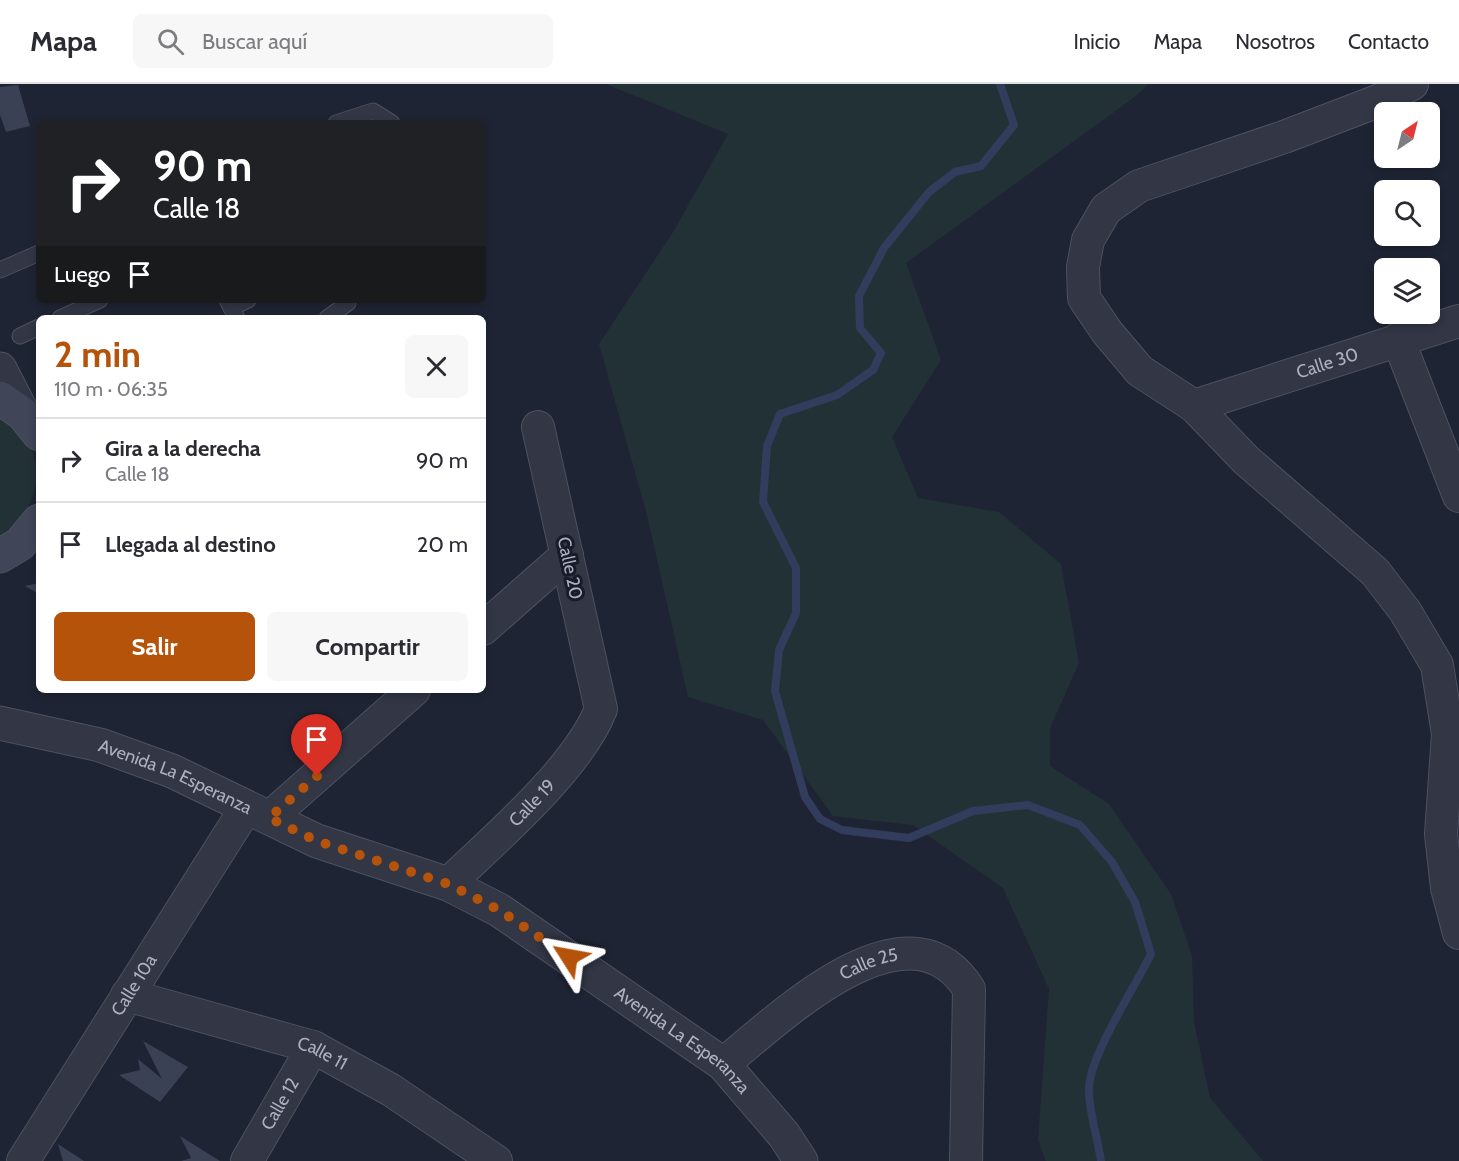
<!DOCTYPE html>
<html lang="es">
<meta charset="utf-8">
<style>
body{margin:0;font-family:Cabin,sans-serif;background:#f7f7f7;color:#2b2b33;height:100vh;display:flex;flex-direction:column;font-size:22px;white-space:nowrap}
*{box-sizing:border-box;margin:0}
p{font-size:20px;color:#7c7c81}
.icon{flex:none;width:33px;height:33px;fill:none;stroke:currentColor;stroke-width:2;stroke-linecap:round;stroke-linejoin:round}
.map{position:relative;flex:1;overflow:hidden}
.panel{position:absolute;left:36px;top:231px;width:450px;height:378px;display:flex;flex-direction:column;background:#fff;border-radius:9px;box-shadow:0 3px 9px #0003}
.panel>*{flex:none}
.hud{position:absolute;left:36px;top:36px;width:450px;height:183px;border-radius:9px;box-shadow:0 3px 9px #0003;background:#202124;color:#fff;overflow:hidden}
.needle{width:39px;rotate:35deg}
.tools{position:absolute;left:1374px;top:18px;display:grid;gap:12px}
.tools a{display:grid;place-items:center;width:66px;height:66px;border-radius:9px;background:#fff;box-shadow:0 3px 9px #0003;font-size:30px}
.pin{position:absolute;display:grid;place-items:center;width:51px;height:51px;color:#fff;margin:-62px -26px;border-radius:50% 50% 50% 0;rotate:-45deg;box-shadow:0 0 6px #0007}
.pin .icon{rotate:45deg}
.me{position:absolute;width:66px;margin:-33px;rotate:304deg;stroke-linejoin:round;filter:drop-shadow(0 0 4px #0008)}
.turn{display:flex;align-items:center;gap:21px;height:126px;padding:0 18px;font-size:27px}
.turn .icon{width:78px;height:78px;stroke-width:2.5}
.turn b{display:block;font-size:42px;line-height:51px}
.then{display:flex;align-items:center;height:57px;padding:0 18px;background:#0003;gap:12px;font-size:22px}
.round{display:grid;place-items:center;flex:none;width:63px;height:63px;border-radius:9px;background:#f7f7f7}
.summary{display:flex;align-items:center;justify-content:space-between;height:102px;padding:0 18px}
h1{font-size:36px;font-weight:700;line-height:45px;color:#b45309}
.cta{display:flex;gap:12px;margin-top:auto;padding:12px 18px}
.cta a{flex:1;height:69px;border-radius:9px;background:#b45309;color:#fff;font-size:24px;font-weight:700;line-height:69px;text-align:center}
.cta a+a{background:#f7f7f7;color:#2b2b33}
ul{padding:0;list-style:none}
li{display:flex;align-items:center;gap:18px;height:84px;padding:0 18px;border-top:2px solid #e1e1e2}
li div{flex:1}
li b{display:block;font-size:22px}
li em{font-style:normal}
header{display:flex;align-items:center;gap:36px;box-sizing:border-box;height:84px;padding:0 30px;background:#fff;border-bottom:2px solid #e1e1e2}
header strong{font-size:28px}
nav{display:flex;gap:33px;margin-inline-start:auto;font-size:21px}
.search{width:420px;height:54px;background:#f7f7f7;display:flex;align-items:center;gap:15px;box-sizing:border-box;padding:0 21px;border-radius:9px;color:#7c7c81;font-size:22px}
.map>svg:first-child{display:block}
</style>
<header>
<strong>Mapa</strong>
<div class="search"><svg class="icon" aria-label="search" viewBox="0 0 24 24"><circle cx="10" cy="10" r="6"/><path d="M15 15l6 6"/></svg>Buscar aquí</div>
<nav><a>Inicio</a><a>Mapa</a><a>Nosotros</a><a>Contacto</a></nav>
</header>
<div class="map">
<svg width="1459" height="1077" viewBox="0 0 1459 1077">
<rect width="100%" height="100%" fill="#1f2434"/>
<g fill="#223136">
<polygon points="606,0 1149,0 1132,15 906,179 941,276 892,353 918,414 999,428 1061,480 1079,579 1050,644 1050,682 1109,720 1171,810 1192,872 1194,938 1210,1014 1263,1077 1046,1077 1038,1056 1049,905 1003,804 913,741 833,732 763,636 688,613 647,431 599,260 675,145 728,50"/>
<path d="M0,330C8,337 19,344 25,352C48,388 34,432 0,454Z"/>
</g>
<g fill="none" stroke-linecap="round" stroke-linejoin="round">
<path stroke="#323c5c" stroke-width="8" d="M1000,0L1014,41L981,82L955,88L929,108L884,164L859,212L860,244L881,269L873,286L837,311L780,330L767,362L763,418L796,484V529L779,566L775,607L805,713L820,735L842,746L909,754L973,727L1028,721L1080,741L1112,778L1135,818L1151,870C1135,903 1090,971 1089,1004C1088,1025 1098,1055 1101,1077"/>
</g>
<g fill="#3b4155">
<polygon points="18,1 30,42 6,48 0,31 0,3"/>
<polygon points="39,499 39,510 25,502"/>
<polygon points="143,957 188,983 160,1018 119,991 140,986 138,975 162,995"/>
<polygon points="180,1052 220,1077 181,1077 191,1074"/>
<polygon points="58,1060 84,1077 63,1077"/>
</g>
<g fill="none" stroke-linecap="round" stroke-linejoin="round">
<defs>
<g id="service">
<polyline points="336,39 373,27 392,39"/>
<polyline points="0,186 39,169"/>
<polyline points="227,216 237,234"/>
<polyline points="231,224 248,216"/>
<polyline points="60,234 100,216"/>
<polyline points="327,234 348,219"/>
<polyline points="20,252 39,243"/>
</g>
<g id="minor">
<polyline points="1412,0 1378,17 1284,53 1139,102 1106,125 1088,156 1083,183 1084,214 1107,248 1140,287 1194,322 1246,376 1375,488 1405,527 1437,581 1448,650 1441,750 1447,804 1459,849"/>
<polyline points="1398,255 1459,412"/>
<path id="s1" d="M1194,322L1459,237"/>
<polyline points="483,545 567,471"/>
<polyline points="269,734 414,606"/>
<path id="s2" d="M448,800C495,755 578,684 601,625L538,343"/>
<path id="s3" d="M127,911L313,963L391,1006L496,1077"/>
<path id="s4" d="M723,980C778,936 908,808 969,905L966,1077"/>
<path id="s5" d="M23,1077L246,724"/>
<path id="s6" d="M247,1077L313,963"/>
</g>
<g id="tertiary">
<polyline points="0,285 23,330"/>
<path id="s7" d="M0,639L100,661L172,687L317,757L448,800L499,826L723,980L784,1051L801,1077"/>
</g>
<g id="secondary">
<polyline points="0,314 23,330 39,350"/>
<polyline points="0,472 20,460 39,437"/>
</g>
</defs>
<use href="#service" stroke="#4d5160" stroke-width="17"/>
<use href="#minor" stroke="#4d5160" stroke-width="34"/>
<use href="#tertiary" stroke="#4d5160" stroke-width="35"/>
<use href="#secondary" stroke="#4d5160" stroke-width="35"/>
<use href="#service" stroke="#323645" stroke-width="15"/>
<use href="#minor" stroke="#323645" stroke-width="32"/>
<use href="#tertiary" stroke="#323645" stroke-width="33"/>
<use href="#secondary" stroke="#404558" stroke-width="33"/>
</g>
<g fill="none" stroke-linecap="round" stroke-linejoin="round">
<polyline stroke="#b45309" stroke-width="10" stroke-dasharray="0 18" points="317,692 269,734 317,757 448,800 499,826 569,873"/>
</g>
<g text-anchor="middle" dominant-baseline="central" stroke-width="6" stroke-linejoin="round" paint-order="stroke">
<g font-size="18" fill="#acb0c2" stroke="#181c29">
<text stroke="none"><textPath href="#s1" startOffset="140">Calle 30</textPath></text>
<text transform="translate(570 484) rotate(78)">Calle 20</text>
<text stroke="none"><textPath href="#s7" startOffset="184">Avenida La Esperanza</textPath></text>
<text stroke="none"><textPath href="#s2" startOffset="117">Calle 19</textPath></text>
<text stroke="none"><textPath href="#s4" startOffset="178">Calle 25</textPath></text>
<text stroke="none"><textPath href="#s5" startOffset="208">Calle 10a</textPath></text>
<text stroke="none"><textPath href="#s7" startOffset="760">Avenida La Esperanza</textPath></text>
<text stroke="none"><textPath href="#s3" startOffset="204">Calle 11</textPath></text>
<text stroke="none"><textPath href="#s6" startOffset="66">Calle 12</textPath></text>
</g>
</g>
</svg>
<div class="tools">
<a><svg class="needle" viewBox="-14 -14 28 28"><path d="M0-13l5 13h-10z" fill="#e53935"/><path d="M0 13l5-13h-10z" fill="#7c7c81"/></svg></a>
<a><svg class="icon" aria-label="search" viewBox="0 0 24 24"><circle cx="10" cy="10" r="6"/><path d="M15 15l6 6"/></svg></a>
<a><svg class="icon" aria-label="layers" viewBox="0 0 24 24"><path d="M12 4l9 5-9 5-9-5zM3 14l9 5 9-5"/></svg></a>
</div>
<div class="pin" style="left:317px;top:692px;background:#d93025"><svg class="icon" aria-label="arrive" viewBox="0 0 24 24"><path d="M6 21V4h12l-3 4 3 4H6"/></svg></div>
<svg class="me" style="left:569px;top:873px" viewBox="-20 -20 40 40"><path d="M0-17L14 15 0 8-14 15z" fill="#b45309" stroke="#fff" stroke-width="4"/></svg>
<div class="hud">
<div class="turn"><svg class="icon" aria-label="right" viewBox="0 0 24 24"><path d="M7 20v-9h11M14 6l5 5-5 5"/></svg><div><b>90 m</b>Calle 18</div></div>
<div class="then">Luego<svg class="icon" aria-label="arrive" viewBox="0 0 24 24"><path d="M6 21V4h12l-3 4 3 4H6"/></svg></div>
</div>
<section class="panel">
<div class="summary"><div><h1>2 min</h1><p>110 m · 06:35</p></div><a class="round"><svg class="icon" aria-label="close" viewBox="0 0 24 24"><path d="M6 6l12 12M18 6L6 18"/></svg></a></div>
<ul>
<li><svg class="icon" aria-label="right" viewBox="0 0 24 24"><path d="M7 20v-9h11M14 6l5 5-5 5"/></svg><div><b>Gira a la derecha</b><p>Calle 18</p></div><em>90 m</em></li>
<li><svg class="icon" aria-label="arrive" viewBox="0 0 24 24"><path d="M6 21V4h12l-3 4 3 4H6"/></svg><div><b>Llegada al destino</b></div><em>20 m</em></li>
</ul>
<div class="cta"><a>Salir</a><a>Compartir</a></div>
</section>
</div>
